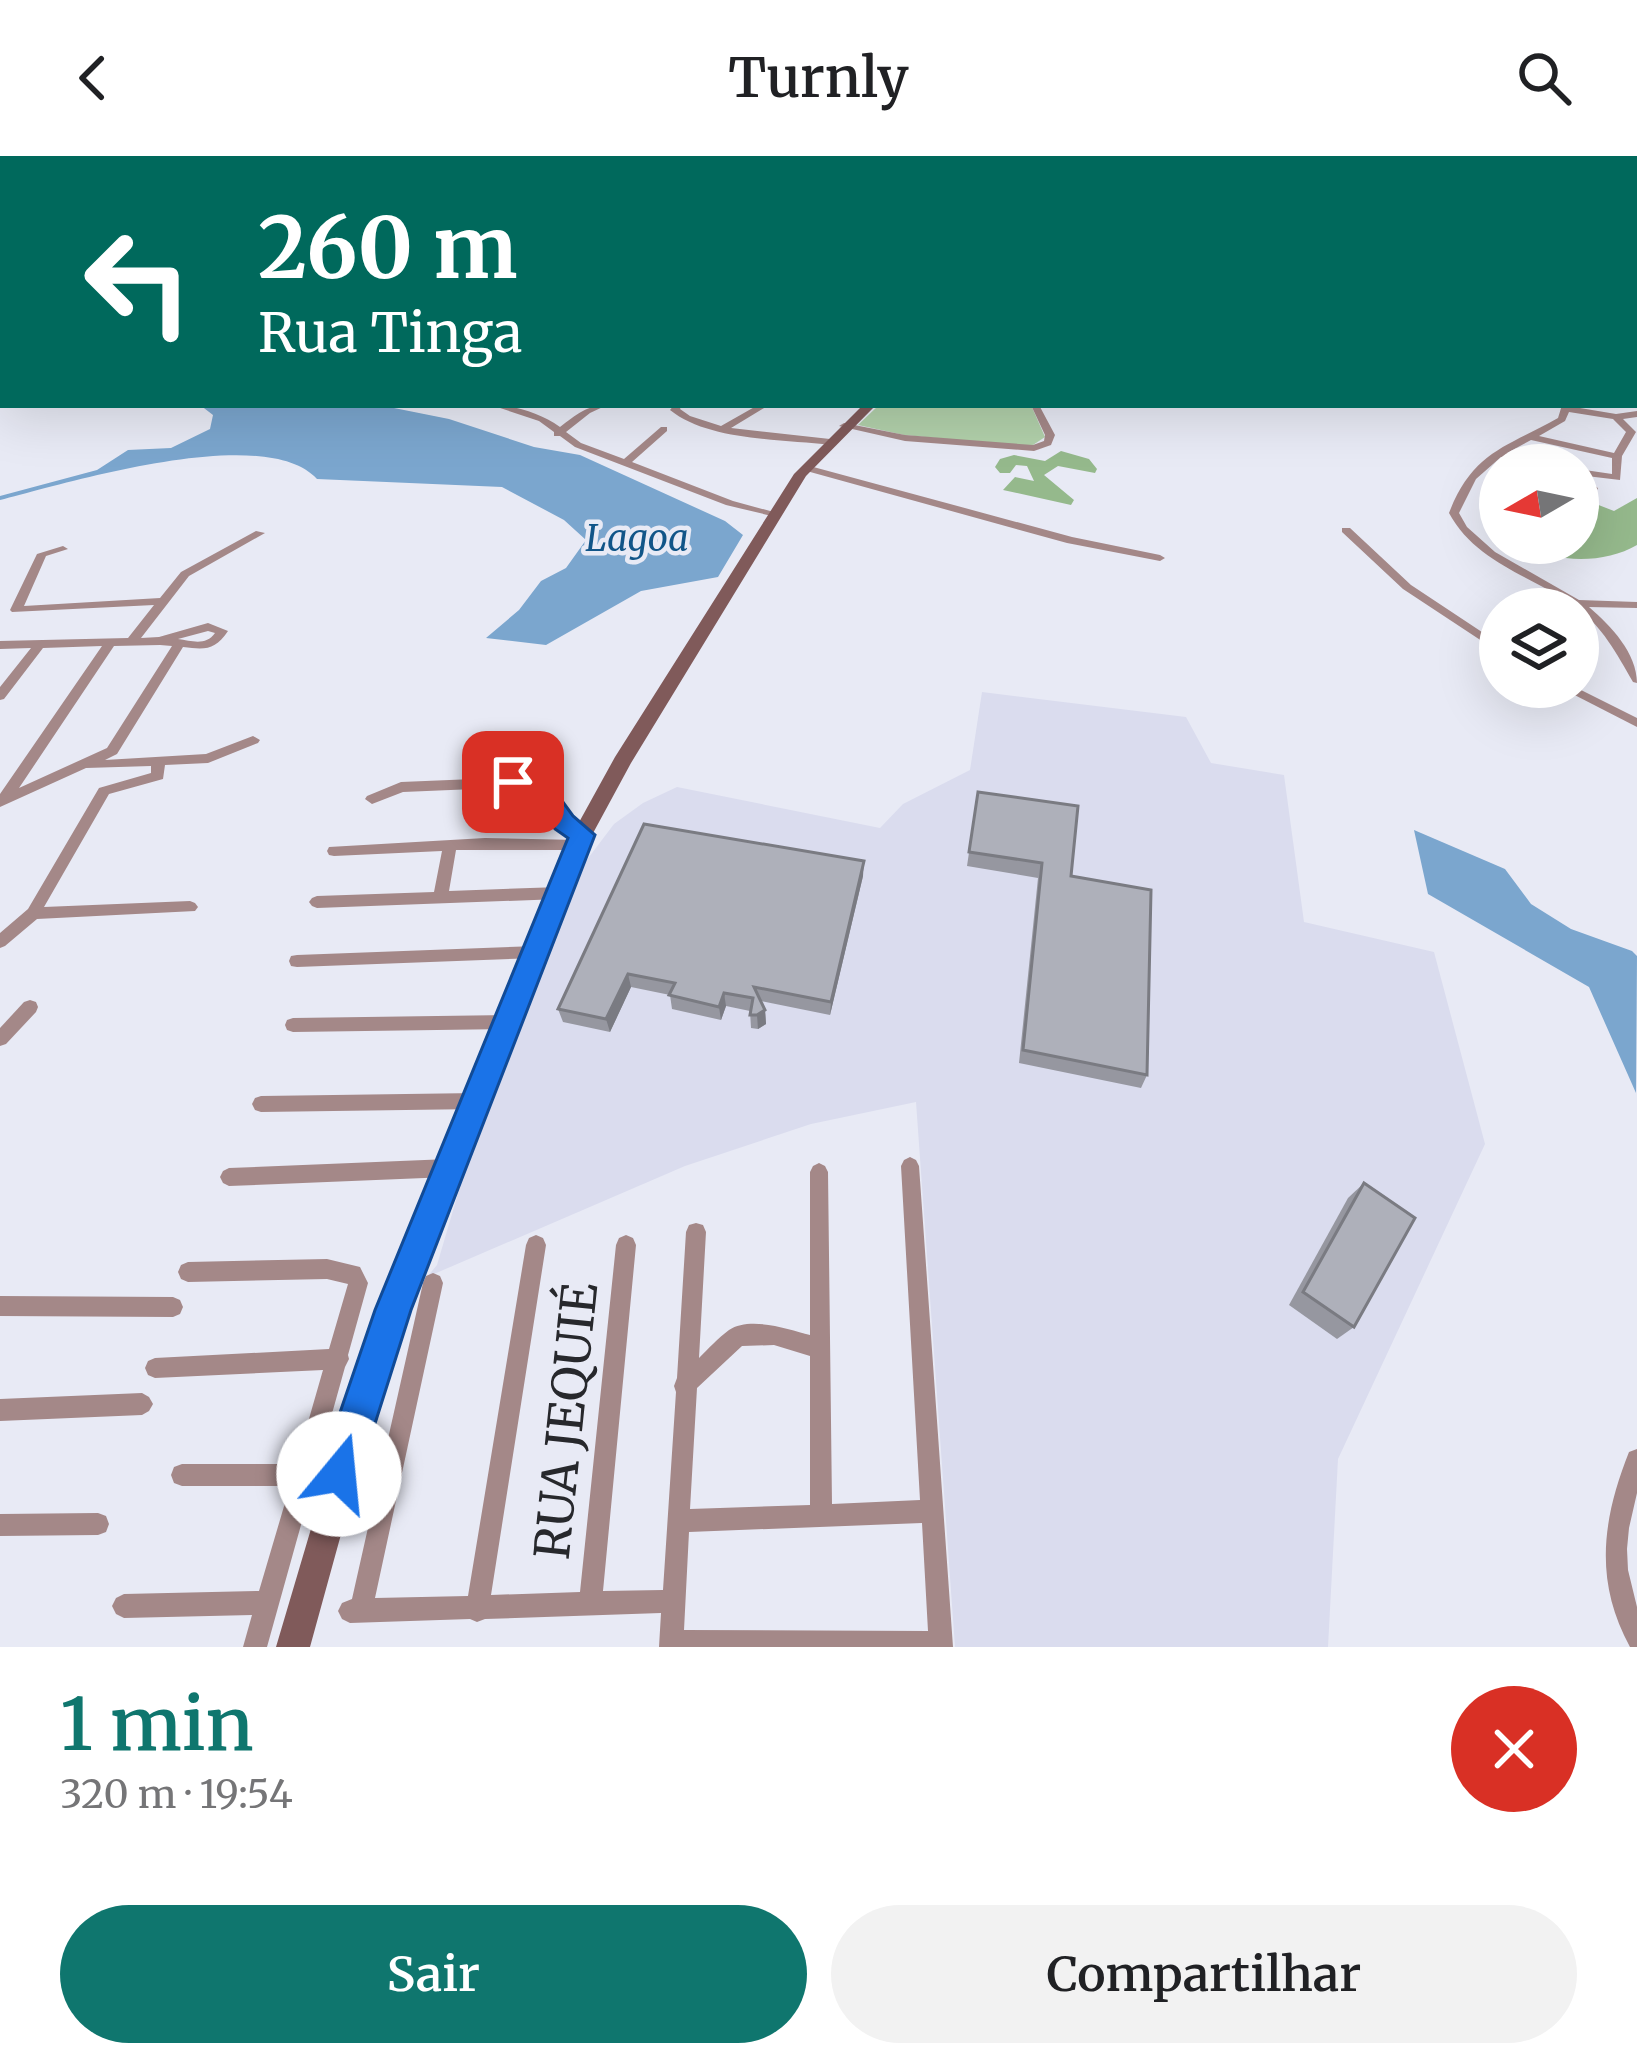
<!DOCTYPE html>
<html lang="pt">
<meta charset="utf-8">
<style>
body{margin:0;font-family:Merriweather,serif;background:#f2f2f2;color:#202124;height:100vh;display:flex;flex-direction:column;font-size:45px;white-space:nowrap}
*{box-sizing:border-box;margin:0}
p{font-size:39px;color:#757577}
.icon{flex:none;width:66px;height:66px;fill:none;stroke:currentColor;stroke-width:2;stroke-linecap:round;stroke-linejoin:round}
.map{position:relative;height:1491px;overflow:hidden}
.details{display:flex;flex-direction:column;background:#fff;flex:1}
.details>*{flex:none}
.guide{position:absolute;left:0px;top:0px;width:1638px;height:252px;box-shadow:0 12px 48px #0002;background:#00695c;color:#fff;overflow:hidden}
.needle{width:78px;rotate:261deg}
.buttons{position:absolute;left:1479px;top:288px;display:grid;gap:24px}
.buttons a{display:grid;place-items:center;width:120px;height:120px;border-radius:50%;background:#fff;box-shadow:0 12px 48px #0002;font-size:60px}
.pin{position:absolute;display:grid;place-items:center;width:102px;height:102px;color:#fff;margin:-51px;border-radius:24px;box-shadow:0 6px 18px #0006}
.me{position:absolute;width:132px;margin:-66px;rotate:17deg;stroke-linejoin:round;filter:drop-shadow(0 0 9px #0008)}
.turn{display:flex;align-items:center;gap:42px;height:252px;padding:0 60px;font-size:54px}
.turn .icon{width:156px;height:156px;stroke-width:2.5}
.turn b{display:block;font-size:84px;line-height:102px}
.round{display:grid;place-items:center;flex:none;width:126px;height:126px;border-radius:63px;background:#f2f2f2}
.overview{display:flex;align-items:center;justify-content:space-between;height:204px;padding:0 60px}
h1{font-size:72px;font-weight:600;line-height:90px;color:#0f766e}
.primary-button{display:flex;gap:24px;margin-top:auto;padding:24px 60px}
.primary-button a{flex:1;height:138px;border-radius:72px;background:#0f766e;color:#fff;font-size:48px;font-weight:600;line-height:138px;text-align:center}
.primary-button a+a{background:#f2f2f2;color:#202124}
header{display:flex;justify-content:space-between;align-items:center;height:156px;padding:0 60px;background:#fff;font-size:54px;font-weight:600}
.map>svg:first-child{display:block}
</style>
<header><svg class="icon" aria-label="back" viewBox="0 0 24 24"><path d="M15 5l-7 7 7 7"/></svg>Turnly<svg class="icon" aria-label="search" viewBox="0 0 24 24"><circle cx="10" cy="10" r="6"/><path d="M15 15l6 6"/></svg></header>
<div class="map">
<svg width="1637" height="1491" viewBox="0 0 1637 1491">
<rect width="100%" height="100%" fill="#e8eaf5"/>
<polygon fill="#dadcee" points="982,536 1186,561 1211,607 1284,619 1304,766 1434,796 1485,988 1338,1303 1328,1491 955,1491 916,946 811,968 685,1010 427,1121 437,1109 469,1000 583,709 614,668 643,647 677,631 880,672 903,648 970,614"/>
<polygon fill="#b1d0aa" points="879,249 1031,249 1045,281 1030,291 904,279 858,269"/>
<g fill="#95b98c">
<polygon points="1061,295 1089,303 1097,313 1095,317 1058,310 1044,319 1074,344 1071,349 1003,334 1015,321 1034,325 1027,310 1016,309 1010,317 1000,317 995,311 1000,303 1014,299 1045,305"/>
<path d="M1578,341L1614,355L1637,342V389C1603,409 1552,407 1519,387H1578Z"/>
</g>
<g fill="#7ba6ce">
<path d="M200,249H379L449,263L534,291L580,299L725,365L743,379L718,421L641,435L546,489L486,482L519,454L541,425L566,412L586,384L564,364L502,331L317,323C265,266 67,327 0,344V340L97,314L128,294L171,292L210,273L213,259Z"/>
<polygon points="1414,674 1505,713 1531,748 1571,773 1632,795 1637,800 1636,937 1589,831 1428,738"/>
</g>
<g fill="none" stroke-linecap="round" stroke-linejoin="round">
<g fill="#a48888" fill-rule="evenodd">
<rect x="388" y="0" width="6" height="3"/>
<polygon points="1255,0 1261,0 1259,3 1253,3"/>
<polygon points="1474,0 1481,0 1478,3 1471,3"/>
<polygon points="1619,0 1626,0 1629,3 1622,3"/>
<rect x="0" y="18" width="3" height="4"/>
<polygon points="1637,27 1637,31 1635,32 1635,28"/>
<polygon points="3,37 3,41 0,42 0,38"/>
<polygon points="3,53 3,58 0,59 0,54"/>
<polygon points="3,77 3,81 0,82 0,78"/>
<polygon points="3,91 3,95 0,96 0,92"/>
<polygon points="3,106 3,110 0,111 0,107"/>
<rect x="1635" y="110" width="2" height="5"/>
<rect x="0" y="132" width="3" height="5"/>
<path d="M491,249C515,249 540,257 560,271C576,259 587,249 607,249L590,257L566,276L581,287L624,303L661,271H667V275L632,306L733,345L781,358L776,361L726,349L575,291L560,280H554V276L539,265Z"/>
<path d="M674,249H682L680,253L690,260L721,270L758,249H769L731,272L830,283L835,286L830,289C782,283 708,285 670,254Z"/>
<polygon points="1031,249 1039,249 1055,279 1051,289 1034,295 905,285 839,270 844,267 905,279 1033,289 1044,285 1045,279"/>
<path d="M1562,249L1616,258L1637,255V261L1623,263L1636,276L1622,300L1620,324L1578,319V313L1612,318V302L1531,284L1507,297L1552,309H1535L1501,301L1476,323L1459,357L1467,371L1495,396L1579,444L1637,446V452L1589,451C1611,470 1637,497 1637,527L1633,526C1617,498 1602,470 1576,451C1532,420 1476,407 1449,357C1473,295 1507,291 1558,262ZM1569,256L1613,263L1626,276L1614,297L1539,280L1565,265Z"/>
<polygon points="806,309 1072,381 1160,399 1165,402 1160,405 1067,387 803,314 803,310"/>
<polygon points="1578,326 1597,331 1598,333 1593,336 1578,332"/>
<polygon points="1342,372 1350,372 1411,429 1500,488 1500,497 1403,433 1342,376"/>
<path d="M256,375L265,377L189,420L141,482L159,481L208,467L228,475C215,494 206,494 183,491L117,598L105,604L206,598L253,580L260,584L258,587L208,607L165,609L163,623L109,638L44,751L190,745L195,747L198,751L195,755L37,763L5,790L0,792V777L28,753L99,632L151,617V610L86,612L0,651V638L102,490L43,492L4,543L0,544V531L31,492L0,493V485L128,482L154,449L12,456L10,454L37,398L63,390L68,393L46,400L24,450L160,442L181,416ZM208,475L215,477C206,490 192,485 178,483ZM160,489L172,490L107,592L19,632L114,490Z"/>
<polygon points="1559,531 1575,531 1637,562 1637,571"/>
<path d="M525,621C545,629 552,641 565,657C572,665 581,672 589,679L587,683L582,684C556,672 547,645 523,631L403,636L372,648L365,643L367,640L401,626Z"/>
<polygon points="485,682 578,684 585,689 578,694 456,694 449,735 560,731 565,733 567,737 565,741 560,743 317,752 312,750 309,746 312,742 317,740 434,736 442,695 334,700 329,699 327,695 329,691"/>
<polygon points="537,790 543,792 545,796 543,800 537,802 297,811 291,810 289,805 291,800 297,799"/>
<polygon points="30,844 36,846 38,851 36,856 6,888 0,890 0,872 24,846"/>
<polygon points="509,859 515,861 517,866 515,871 509,873 293,876 287,874 285,869 287,864 293,862"/>
<polygon points="478,937 484,939 487,945 484,951 478,953 261,956 255,954 252,948 255,942 261,940"/>
<path d="M910,1001L916,1004L919,1010L953,1491H659L661,1457L485,1463L477,1466L470,1463L350,1467L342,1463L338,1455L342,1447L352,1443L423,1127L426,1120L433,1117L440,1120L443,1127L375,1442L468,1440L526,1089L529,1082L536,1079L543,1082L546,1089L491,1439L580,1436L616,1089L619,1082L626,1079L633,1082L636,1089L603,1435L663,1434L676,1236L674,1230L677,1222L686,1076L689,1069L696,1067L703,1069L706,1076L699,1202C708,1193 718,1182 729,1174C750,1160 788,1173 810,1179V1016L813,1010L819,1007L825,1010L828,1016L832,1348L920,1344L901,1010L904,1004ZM774,1189L810,1200V1349L690,1353L697,1232L742,1190ZM922,1367L928,1475L684,1474L689,1376Z"/>
<polygon points="449,1003 455,1006 458,1012 455,1018 449,1021 229,1030 223,1027 220,1021 223,1015 229,1012"/>
<polygon points="327,1103 360,1111 368,1127 348,1199 349,1203 345,1211 267,1491 243,1491 252,1459 124,1462 116,1458 112,1450 116,1442 124,1438 259,1435 290,1330 182,1330 174,1327 171,1319 174,1311 182,1308 296,1308 323,1214 155,1222 148,1219 145,1212 148,1205 155,1202 329,1193 348,1128 327,1123 188,1126 181,1123 178,1116 181,1109 188,1106"/>
<polygon points="0,1140 173,1141 180,1144 183,1151 180,1158 173,1161 0,1160"/>
<polygon points="142,1237 149,1241 153,1248 149,1255 142,1259 0,1265 0,1243"/>
<path d="M1637,1293V1337L1629,1372L1627,1393L1628,1414L1637,1451V1491H1630C1594,1425 1602,1364 1629,1296Z"/>
<polygon points="98,1357 106,1360 109,1368 106,1376 98,1379 0,1380 0,1358"/>
</g>
<polygon fill="#805a5a" fill-rule="evenodd" points="863,249 876,249 806,320 631,607 592,679 389,1204 310,1491 276,1491 361,1204 572,679 615,601 794,318"/>
</g>
<g fill="#9697a0">
<polygon points="978,636 1071,720 1147,919 1141,932 1019,907 1038,722 967,710"/>
<polygon points="644,668 863,720 830,859 761,845 765,854 766,868 758,873 751,872 750,855 726,850 721,864 672,853 670,839 631,831 610,876 563,866 558,853"/>
<polygon points="1364,1027 1354,1171 1337,1183 1289,1149 1348,1042"/>
</g>
<g fill="#7a7b82">
<polygon points="864,705 863,720 830,859 831,846"/>
<polygon points="628,818 631,831 610,876 606,863"/>
<polygon points="724,837 726,850 721,864 719,851"/>
<polygon points="765,854 766,868 758,873 757,859"/>
</g>
<g fill="#aeb0ba" stroke="#7a7b82" stroke-width="3">
<polygon points="978,636 1078,650 1071,720 1151,734 1147,919 1023,894 1042,707 969,696"/>
<polygon points="644,668 864,705 831,846 754,831 765,854 757,859 750,859 753,842 724,837 719,851 669,839 675,827 628,818 606,863 558,853"/>
<polygon points="1364,1027 1415,1062 1354,1171 1303,1136"/>
</g>
<polygon fill="#1a73e8" stroke="#114b97" stroke-width="3" points="513,617 547,624 573,660 595,679 411,1154 359,1318 353,1332 339,1338 325,1332 319,1318 375,1154 568,682 555,673 530,638 504,632 501,626 504,620"/>
<g text-anchor="middle" dominant-baseline="central" stroke-width="9" stroke-linejoin="round" paint-order="stroke">
<g font-size="36" font-style="italic" fill="#158" stroke="#e8eaf5">
<text x="637" y="382">Lagoa</text>
</g>
<g font-size="48" fill="#27282c" stroke="#e8eaf5">
<text transform="translate(566 1265) rotate(-84)">RUA JEQUIÉ</text>
</g>
</g>
</svg>
<div class="buttons">
<a><svg class="needle" viewBox="-14 -14 28 28"><path d="M0-13l5 13h-10z" fill="#e53935"/><path d="M0 13l5-13h-10z" fill="#757577"/></svg></a>
<a><svg class="icon" aria-label="layers" viewBox="0 0 24 24"><path d="M12 4l9 5-9 5-9-5zM3 14l9 5 9-5"/></svg></a>
</div>
<div class="pin" style="left:513px;top:626px;background:#d93025"><svg class="icon" aria-label="arrive" viewBox="0 0 24 24"><path d="M6 21V4h12l-3 4 3 4H6"/></svg></div>
<svg class="me" style="left:339px;top:1318px" viewBox="-20 -20 40 40"><circle r="19" fill="#fff"/><path d="M0-13L10 11 0 6-10 11z" fill="#1a73e8"/></svg>
<div class="guide">
<div class="turn"><svg class="icon" aria-label="left" viewBox="0 0 24 24"><path d="M17 20v-9H6M10 6l-5 5 5 5"/></svg><div><b>260 m</b>Rua Tinga</div></div>
</div>
</div>
<section class="details">
<div class="overview"><div><h1>1 min</h1><p>320 m · 19:54</p></div><a class="round" style="background:#d93025;color:#fff"><svg class="icon" aria-label="close" viewBox="0 0 24 24"><path d="M6 6l12 12M18 6L6 18"/></svg></a></div>
<div class="primary-button"><a>Sair</a><a>Compartilhar</a></div>
</section>
